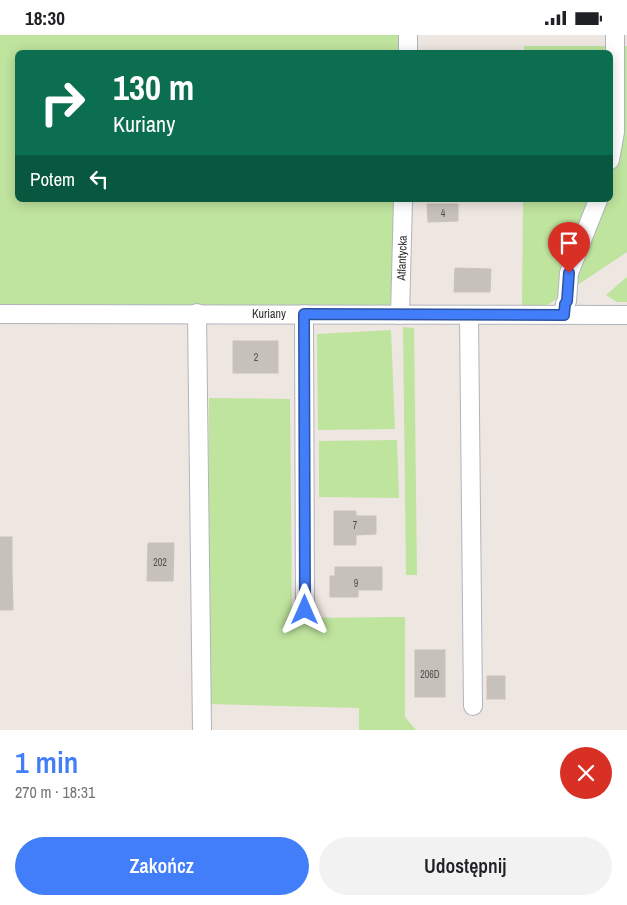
<!DOCTYPE html>
<html lang="pl">
<meta charset="utf-8">
<style>
body{margin:0;font-family:"Archivo Narrow",sans-serif;background:#f2f2f2;color:#202124;height:100vh;display:flex;flex-direction:column;font-size:19px;white-space:nowrap}
*{box-sizing:border-box;margin:0}
p{font-size:16px;color:#757577}
.icon{flex:none;width:28px;height:28px;fill:none;stroke:currentColor;stroke-width:2;stroke-linecap:round;stroke-linejoin:round}
.map{position:relative;height:695px;overflow:hidden}
.sheet{display:flex;flex-direction:column;background:#fff;flex:1}
.sheet>*{flex:none}
.banner{position:absolute;left:15px;top:15px;width:598px;height:152px;border-radius:8px;box-shadow:0 2px 12px #0003;background:#0b6e4f;color:#fff;overflow:hidden}
.pin{position:absolute;display:grid;place-items:center;width:42px;height:42px;color:#fff;margin:-51px -21px;border-radius:50% 50% 50% 0;rotate:-45deg;box-shadow:0 0 5px #0007}
.pin .icon{rotate:45deg}
.me{position:absolute;width:55px;margin:-28px;rotate:0deg;stroke-linejoin:round;filter:drop-shadow(0 0 4px #0008)}
.turn{display:flex;align-items:center;gap:18px;height:105px;padding:0 15px;font-size:22px}
.turn .icon{width:65px;height:65px;stroke-width:2.5}
.turn b{display:block;font-size:35px;line-height:42px}
.then{display:flex;align-items:center;height:48px;padding:0 15px;background:#0003;gap:10px;font-size:19px}
.round{display:grid;place-items:center;flex:none;width:52px;height:52px;border-radius:26px;background:#f2f2f2}
.summary{display:flex;align-items:center;justify-content:space-between;height:85px;padding:0 15px}
h1{font-size:30px;font-weight:600;line-height:38px;color:#427ef9}
.button{display:flex;gap:10px;margin-top:auto;padding:10px 15px}
.button a{flex:1;height:58px;border-radius:30px;background:#427ef9;color:#fff;font-size:20px;font-weight:600;line-height:58px;text-align:center}
.button a+a{background:#f2f2f2;color:#202124}
.status{display:flex;justify-content:space-between;align-items:center;height:35px;padding:0 25px;background:#fff;direction:ltr}
.status svg{height:14px;fill:currentColor}
.map>svg:first-child{display:block}
</style>
<div class="status"><b>18:30</b><svg viewBox="0 0 49 12"><path d="M0 12V9h3v3zM5 12V6h3v6zM10 12V3h3v9zM15 12V0h3v12zM26 1h20v11H26zM47 4h2v5h-2z"/></svg></div>
<div class="map">
<svg width="627" height="695" viewBox="0 0 627 695">
<rect width="100%" height="100%" fill="#eee6e0"/>
<g fill="#bfe49e">
<polygon points="0,0 398,0 398,18 18,18 18,165 395,165 393,270 0,270"/>
<polygon points="524,11 627,11 627,217 546,271 522,271 523,165 610,165 610,18 524,17"/>
<polygon points="627,242 627,267 617,267 606,260"/>
<polygon points="403,292 414,293 417,540 406,540"/>
<polygon points="391,295 395,394 318,395 317,299"/>
<polygon points="209,363 290,364 292,583 405,582 405,682 416,695 359,695 359,673 208,669"/>
<polygon points="397,405 399,463 319,462 319,406"/>
</g>
<g fill="#c7c1bb" stroke="#cac2b9">
<polygon points="427,169 458,169 458,186 428,187"/>
<polygon points="455,233 491,234 490,257 454,257"/>
<rect x="233" y="306" width="45" height="32"/>
<polygon points="334,476 356,476 356,481 376,481 376,499 356,500 356,510 334,510"/>
<rect x="0" y="502" width="12" height="36"/>
<polygon points="148,508 174,508 173,546 147,546"/>
<polygon points="335,532 382,532 382,555 358,555 358,562 330,562 330,541 335,541"/>
<polygon points="0,538 12,538 13,575 0,575"/>
<rect x="415" y="615" width="30" height="47"/>
<rect x="487" y="641" width="18" height="23"/>
</g>
<g fill="none" stroke-linecap="round" stroke-linejoin="round">
<defs>
<g id="minor">
<polyline points="408,18 408,0"/>
<polyline points="610,125 615,97 615,0"/>
<polyline points="197,278 202,695"/>
<polyline points="0,279 627,280"/>
<polyline points="304,279 305,575"/>
<polyline points="400,280 403,165"/>
<polyline points="469,280 473,671"/>
<polyline points="563,280 565,269 567,266 569,238 598,165"/>
</g>
</defs>
<use href="#minor" stroke="#b0b5bd" stroke-width="20"/>
<use href="#minor" stroke="#fff" stroke-width="18"/>
</g>
<g fill="none" stroke-linecap="round" stroke-linejoin="round">
<defs>
<polyline id="route" points="305,575 304,279 564,280 565,269 567,266 569,238"/>
</defs>
<use href="#route" stroke="#2b52a2" stroke-width="12"/>
<use href="#route" stroke="#427ef9" stroke-width="9"/>
</g>
<g text-anchor="middle" dominant-baseline="central" stroke-width="4" stroke-linejoin="round" paint-order="stroke">
<g font-size="10" fill="#545250">
<text x="443" y="178">4</text>
<text x="256" y="322">2</text>
<text x="355" y="490">7</text>
<text x="160" y="527">202</text>
<text x="356" y="548">9</text>
<text x="430" y="639">206D</text>
</g>
<g font-size="12" fill="#2d2d2d" stroke="#fff">
<text transform="translate(402 223) rotate(-88)">Atlantycka</text>
<text x="269" y="279">Kuriany</text>
</g>
</g>
</svg>
<div class="pin" style="left:569px;top:238px;background:#d93025"><svg class="icon" aria-label="arrive" viewBox="0 0 24 24"><path d="M6 21V4h12l-3 4 3 4H6"/></svg></div>
<svg class="me" style="left:305px;top:575px" viewBox="-20 -20 40 40"><path d="M0-17L14 15 0 8-14 15z" fill="#427ef9" stroke="#fff" stroke-width="4"/></svg>
<div class="banner">
<div class="turn"><svg class="icon" aria-label="right" viewBox="0 0 24 24"><path d="M7 20v-9h11M14 6l5 5-5 5"/></svg><div><b>130 m</b>Kuriany</div></div>
<div class="then">Potem<svg class="icon" aria-label="left" viewBox="0 0 24 24"><path d="M17 20v-9H6M10 6l-5 5 5 5"/></svg></div>
</div>
</div>
<section class="sheet">
<div class="summary"><div><h1>1 min</h1><p>270 m · 18:31</p></div><a class="round" style="background:#d93025;color:#fff"><svg class="icon" aria-label="close" viewBox="0 0 24 24"><path d="M6 6l12 12M18 6L6 18"/></svg></a></div>
<div class="button"><a>Zakończ</a><a>Udostępnij</a></div>
</section>
